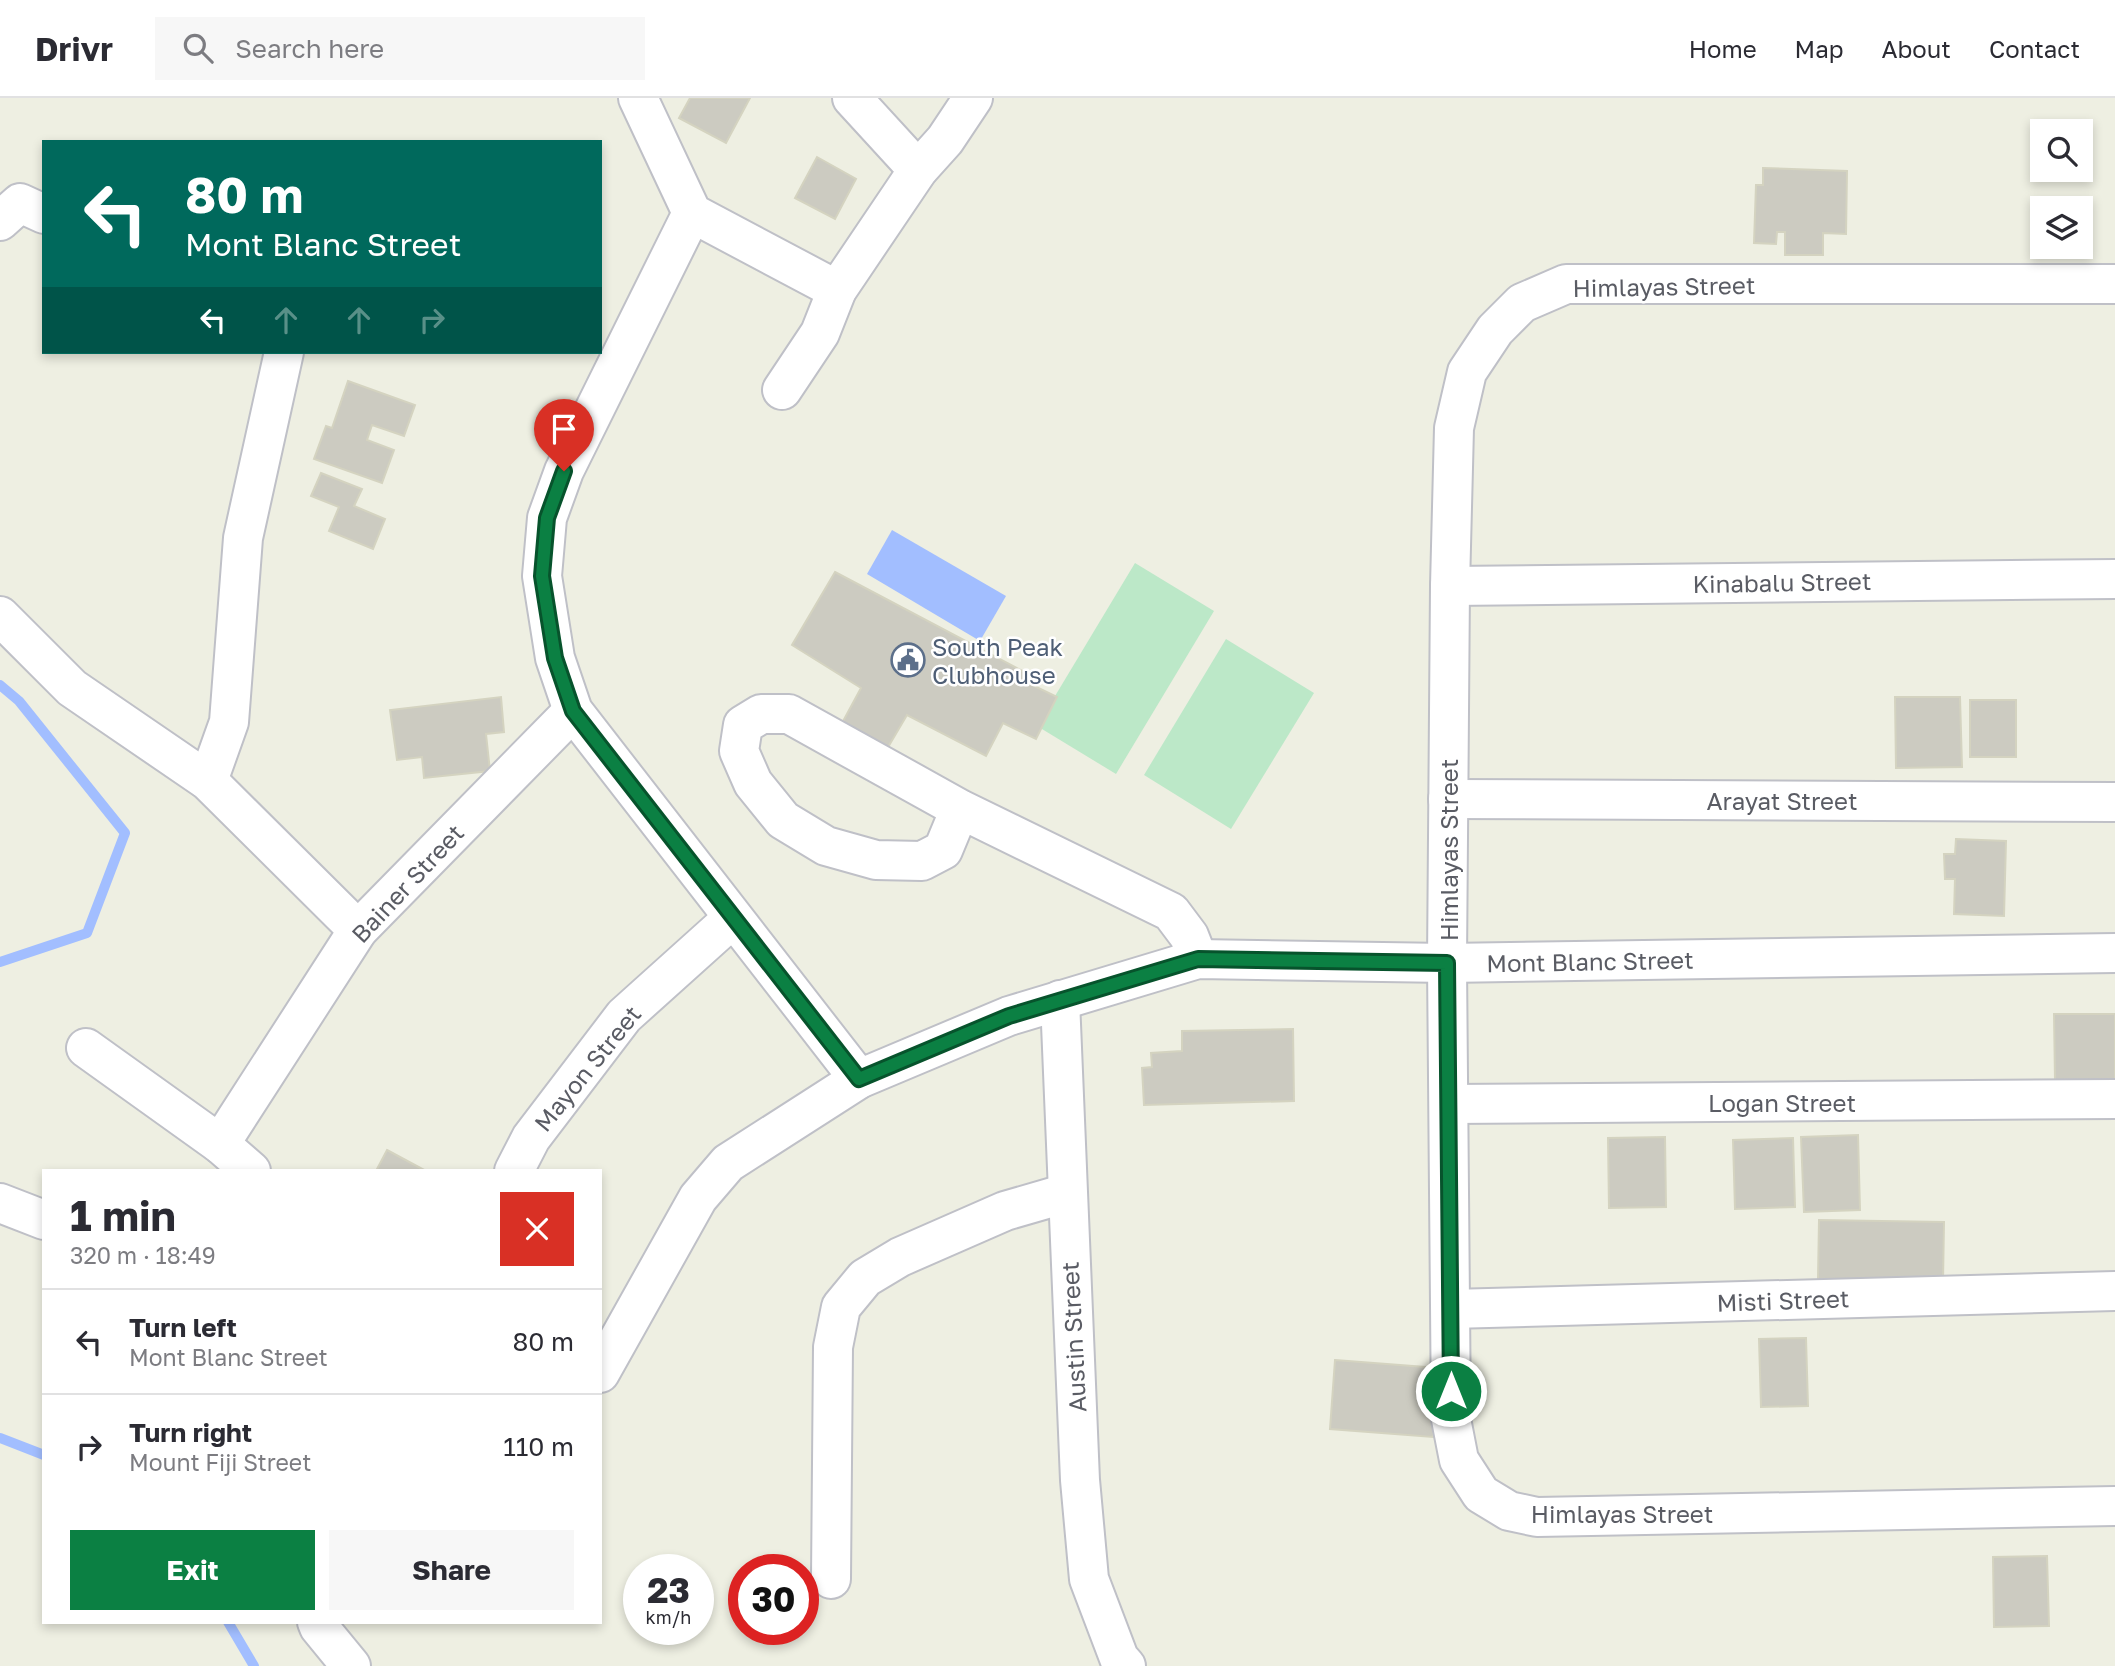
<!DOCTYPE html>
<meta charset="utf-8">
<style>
body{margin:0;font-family:"Golos Text",sans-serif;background:#f7f7f7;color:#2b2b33;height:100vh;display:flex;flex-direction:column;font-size:26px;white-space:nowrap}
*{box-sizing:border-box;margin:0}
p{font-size:23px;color:#7c7c81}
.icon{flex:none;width:38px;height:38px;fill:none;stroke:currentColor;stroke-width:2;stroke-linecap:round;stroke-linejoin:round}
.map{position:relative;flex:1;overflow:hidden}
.side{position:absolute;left:42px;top:1071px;width:560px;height:455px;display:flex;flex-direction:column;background:#fff;border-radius:0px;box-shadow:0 4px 10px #0003}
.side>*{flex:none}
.hud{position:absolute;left:42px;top:42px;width:560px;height:214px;border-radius:0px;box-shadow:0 4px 10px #0003;background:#00695c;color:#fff;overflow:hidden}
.fabs{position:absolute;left:2030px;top:21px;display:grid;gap:14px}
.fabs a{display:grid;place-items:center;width:63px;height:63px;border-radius:0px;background:#fff;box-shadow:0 4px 10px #0003;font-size:35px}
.speed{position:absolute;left:623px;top:1456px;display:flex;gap:14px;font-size:35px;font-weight:700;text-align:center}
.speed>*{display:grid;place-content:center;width:91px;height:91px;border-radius:50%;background:#fff;box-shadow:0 4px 10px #0003;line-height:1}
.speed small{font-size:18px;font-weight:400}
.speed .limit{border:10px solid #d22;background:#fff;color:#111}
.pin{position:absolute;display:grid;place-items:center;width:60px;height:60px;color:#fff;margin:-72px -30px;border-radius:50% 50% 50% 0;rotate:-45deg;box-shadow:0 0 7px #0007}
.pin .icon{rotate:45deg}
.me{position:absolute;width:77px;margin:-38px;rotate:0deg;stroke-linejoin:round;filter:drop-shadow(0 0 5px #0008)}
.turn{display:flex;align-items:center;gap:24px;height:147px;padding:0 28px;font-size:32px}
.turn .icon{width:91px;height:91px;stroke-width:2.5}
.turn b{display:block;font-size:49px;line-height:60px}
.lanes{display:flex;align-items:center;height:66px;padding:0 28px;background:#0003;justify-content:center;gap:35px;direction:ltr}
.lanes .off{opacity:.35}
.round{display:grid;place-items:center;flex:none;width:74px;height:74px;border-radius:0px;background:#f7f7f7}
.headline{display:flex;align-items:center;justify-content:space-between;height:119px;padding:0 28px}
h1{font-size:42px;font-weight:700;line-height:52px}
.button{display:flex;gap:14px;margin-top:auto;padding:14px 28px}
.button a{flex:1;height:80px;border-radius:0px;background:#0b8043;color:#fff;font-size:28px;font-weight:700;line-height:80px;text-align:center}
.button a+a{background:#f7f7f7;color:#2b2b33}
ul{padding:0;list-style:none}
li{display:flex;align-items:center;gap:21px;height:105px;padding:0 28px;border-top:2px solid #e1e1e2}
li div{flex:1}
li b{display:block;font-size:26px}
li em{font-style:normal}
header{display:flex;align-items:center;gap:42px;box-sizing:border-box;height:98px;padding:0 35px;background:#fff;border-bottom:2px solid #e1e1e2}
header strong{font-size:33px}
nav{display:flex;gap:38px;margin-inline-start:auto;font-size:24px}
.search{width:490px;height:63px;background:#f7f7f7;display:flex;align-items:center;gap:18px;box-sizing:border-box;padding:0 24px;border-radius:0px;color:#7c7c81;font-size:26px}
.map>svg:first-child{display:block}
</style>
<header>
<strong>Drivr</strong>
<div class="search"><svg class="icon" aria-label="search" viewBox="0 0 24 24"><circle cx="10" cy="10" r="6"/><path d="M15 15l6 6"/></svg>Search here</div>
<nav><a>Home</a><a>Map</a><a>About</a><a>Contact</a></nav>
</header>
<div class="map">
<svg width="2115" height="1568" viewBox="0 0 2115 1568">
<rect width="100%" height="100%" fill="#eeefe2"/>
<g fill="#bce8c8">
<polygon points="1135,465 1214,513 1116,676 1037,628"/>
<polygon points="1226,541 1314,595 1231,731 1144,677"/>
</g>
<polygon fill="#a2beff" points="892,432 1006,498 980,543 867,476"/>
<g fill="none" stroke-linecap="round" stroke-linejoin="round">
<g stroke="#a2beff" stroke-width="10">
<polyline points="0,587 19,603 125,735 87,835 0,864"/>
<polyline points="0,1340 44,1357"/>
<polyline points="228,1524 254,1568"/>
</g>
</g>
<g fill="#cccbc1" stroke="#d4d3c0" stroke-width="2">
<polygon points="690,0 750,0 726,45 679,20"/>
<polygon points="817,59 856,81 835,121 795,100"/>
<polygon points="1763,70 1847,73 1846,136 1823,135 1823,157 1785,157 1785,134 1777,134 1776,146 1754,145 1756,87 1763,87"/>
<polygon points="348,283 415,307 404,338 372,327 367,342 394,352 382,385 314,361 326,328 332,330"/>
<polygon points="321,375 362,391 354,408 385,421 373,451 329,433 339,409 311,398"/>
<polygon points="835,474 1028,576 1024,583 1057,599 1036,641 1003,625 986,658 907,617 887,651 842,625 861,590 792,547"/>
<polygon points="501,599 504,634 486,636 490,673 424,680 422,659 397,662 390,612"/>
<polygon points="1895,599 1960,599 1962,669 1896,670"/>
<rect x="1970" y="602" width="46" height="57"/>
<polygon points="1956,741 2006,743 2004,818 1954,816 1955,781 1945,781 1944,756 1955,756"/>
<polygon points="2054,916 2115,916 2115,982 2055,982"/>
<polygon points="1293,931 1294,1003 1144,1007 1142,970 1152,969 1151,955 1182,953 1182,933"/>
<polygon points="1858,1037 1860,1112 1804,1114 1801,1039"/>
<polygon points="1665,1039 1666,1109 1609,1110 1608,1040"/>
<polygon points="1793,1040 1795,1109 1735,1111 1733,1042"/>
<polygon points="387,1052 426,1073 376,1073"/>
<polygon points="1819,1122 1944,1124 1943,1184 1818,1181"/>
<polygon points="1806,1240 1808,1308 1761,1309 1759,1241"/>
<polygon points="1335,1262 1438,1270 1433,1339 1330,1331"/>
<polygon points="2047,1458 2049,1528 1994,1529 1993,1459"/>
</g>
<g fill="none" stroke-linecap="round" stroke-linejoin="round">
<defs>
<g id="minor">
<polyline points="638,0 692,115 837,192"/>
<polyline points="852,0 918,72"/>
<polyline points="692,115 564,373 547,420 542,478 555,560 573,613 859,981"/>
<polyline points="0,123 20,105 44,116"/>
<polyline points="2115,186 1566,186 1522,205 1495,232 1467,274 1454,330 1450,488 1447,865 1451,1321 1459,1362 1481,1396 1509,1413 1537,1419 2115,1408"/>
<polyline points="782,292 820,235 837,192 918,72 945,42 973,0"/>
<polyline points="1450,488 2115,481"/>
<polyline points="0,518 72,590 208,683 358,832"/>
<polyline points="208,683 229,624 243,440 284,254"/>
<polyline points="1448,701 2115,704"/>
<polyline points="960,711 943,752 922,763 876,762 826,748 783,722 753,685 739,653 743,627 761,616 789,616 960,711 1171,814 1189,838 1198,861"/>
<polyline points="1060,902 1080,1382 1089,1481 1119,1560 1126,1568"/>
<polyline points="86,950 220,1046 251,1073"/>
<polyline points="1449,1006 2115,1001"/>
<polyline points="220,1046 358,832 573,613"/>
<polyline points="514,1073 531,1040 624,918 733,820"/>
<polyline points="0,1105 44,1122"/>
<polyline points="1451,1211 2115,1193"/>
<polyline points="600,1275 698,1100 728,1065 859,981 1009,918 1198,861 1447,865 2115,855"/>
<polyline points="831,1481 833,1249 841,1209 865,1180 900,1159 1005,1113 1067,1095"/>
<polyline points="317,1524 319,1529 351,1568"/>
</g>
</defs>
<use href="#minor" stroke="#bfc0c7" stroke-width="42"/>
<use href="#minor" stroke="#fff" stroke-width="38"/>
</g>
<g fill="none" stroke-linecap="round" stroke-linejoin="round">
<defs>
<polyline id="route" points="564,373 547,420 542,478 555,560 573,613 859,981 1009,918 1198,861 1447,865 1451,1293"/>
</defs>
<use href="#route" stroke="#07532c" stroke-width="18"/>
<use href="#route" stroke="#0b8043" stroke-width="12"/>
</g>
<defs>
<symbol id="civic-ring" viewBox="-11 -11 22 22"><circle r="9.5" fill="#fff" stroke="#5c6f8a" stroke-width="1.5"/><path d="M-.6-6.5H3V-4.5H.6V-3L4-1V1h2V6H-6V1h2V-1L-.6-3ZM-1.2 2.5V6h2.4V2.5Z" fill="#5c6f8a"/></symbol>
</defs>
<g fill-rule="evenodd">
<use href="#civic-ring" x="889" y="543" width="38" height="38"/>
</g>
<g text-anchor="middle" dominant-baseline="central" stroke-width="5" stroke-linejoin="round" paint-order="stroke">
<g font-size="24" fill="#5a5c64" stroke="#fff">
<text transform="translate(1664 188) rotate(-1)">Himlayas Street</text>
<text transform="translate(1782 484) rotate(-1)">Kinabalu Street</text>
<text x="1782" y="702">Arayat Street</text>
<text transform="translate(1448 752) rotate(-90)">Himlayas Street</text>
<text transform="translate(407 785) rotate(-47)">Bainer Street</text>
<text transform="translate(1590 863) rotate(-1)">Mont Blanc Street</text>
<text transform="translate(587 970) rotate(-51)">Mayon Street</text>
<text x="1782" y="1004">Logan Street</text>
<text transform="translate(1783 1202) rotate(-2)">Misti Street</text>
<text transform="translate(1073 1239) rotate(-93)">Austin Street</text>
<text x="1622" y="1415">Himlayas Street</text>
</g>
<g font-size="24" fill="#4e5e75" stroke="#fff" text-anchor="start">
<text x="932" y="548">South Peak<tspan x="932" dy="28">Clubhouse</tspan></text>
</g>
</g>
</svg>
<div class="fabs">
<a><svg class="icon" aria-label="search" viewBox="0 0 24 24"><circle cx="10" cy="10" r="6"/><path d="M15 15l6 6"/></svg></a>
<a><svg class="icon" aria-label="layers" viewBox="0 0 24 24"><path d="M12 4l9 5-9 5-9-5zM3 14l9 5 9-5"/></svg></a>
</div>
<div class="speed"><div>23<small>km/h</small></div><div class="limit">30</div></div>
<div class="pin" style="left:564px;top:373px;background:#d93025"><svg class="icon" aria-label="arrive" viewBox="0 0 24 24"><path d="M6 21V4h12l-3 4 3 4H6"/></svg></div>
<svg class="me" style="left:1451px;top:1293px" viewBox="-20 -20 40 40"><circle r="17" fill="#0b8043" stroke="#fff" stroke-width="3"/><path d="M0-11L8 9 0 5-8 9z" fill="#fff"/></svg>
<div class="hud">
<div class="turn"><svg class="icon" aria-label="left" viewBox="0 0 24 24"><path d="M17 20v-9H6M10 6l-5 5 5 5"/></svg><div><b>80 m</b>Mont Blanc Street</div></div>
<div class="lanes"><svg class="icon" aria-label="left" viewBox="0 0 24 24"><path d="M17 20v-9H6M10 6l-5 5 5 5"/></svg><svg class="icon off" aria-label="ahead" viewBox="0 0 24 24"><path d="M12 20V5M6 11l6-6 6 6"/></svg><svg class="icon off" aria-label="ahead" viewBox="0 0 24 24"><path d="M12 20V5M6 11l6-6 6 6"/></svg><svg class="icon off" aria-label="right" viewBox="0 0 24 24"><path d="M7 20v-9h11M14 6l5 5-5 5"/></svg></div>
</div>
<section class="side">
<div class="headline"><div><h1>1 min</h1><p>320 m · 18:49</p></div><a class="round" style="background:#d93025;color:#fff"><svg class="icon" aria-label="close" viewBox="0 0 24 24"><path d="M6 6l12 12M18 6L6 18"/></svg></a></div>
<ul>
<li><svg class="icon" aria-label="left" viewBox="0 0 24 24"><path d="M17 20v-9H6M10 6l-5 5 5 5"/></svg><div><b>Turn left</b><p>Mont Blanc Street</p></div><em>80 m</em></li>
<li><svg class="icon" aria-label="right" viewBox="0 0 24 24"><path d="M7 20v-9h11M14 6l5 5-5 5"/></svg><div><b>Turn right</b><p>Mount Fiji Street</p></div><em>110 m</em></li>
</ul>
<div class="button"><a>Exit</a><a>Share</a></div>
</section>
</div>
